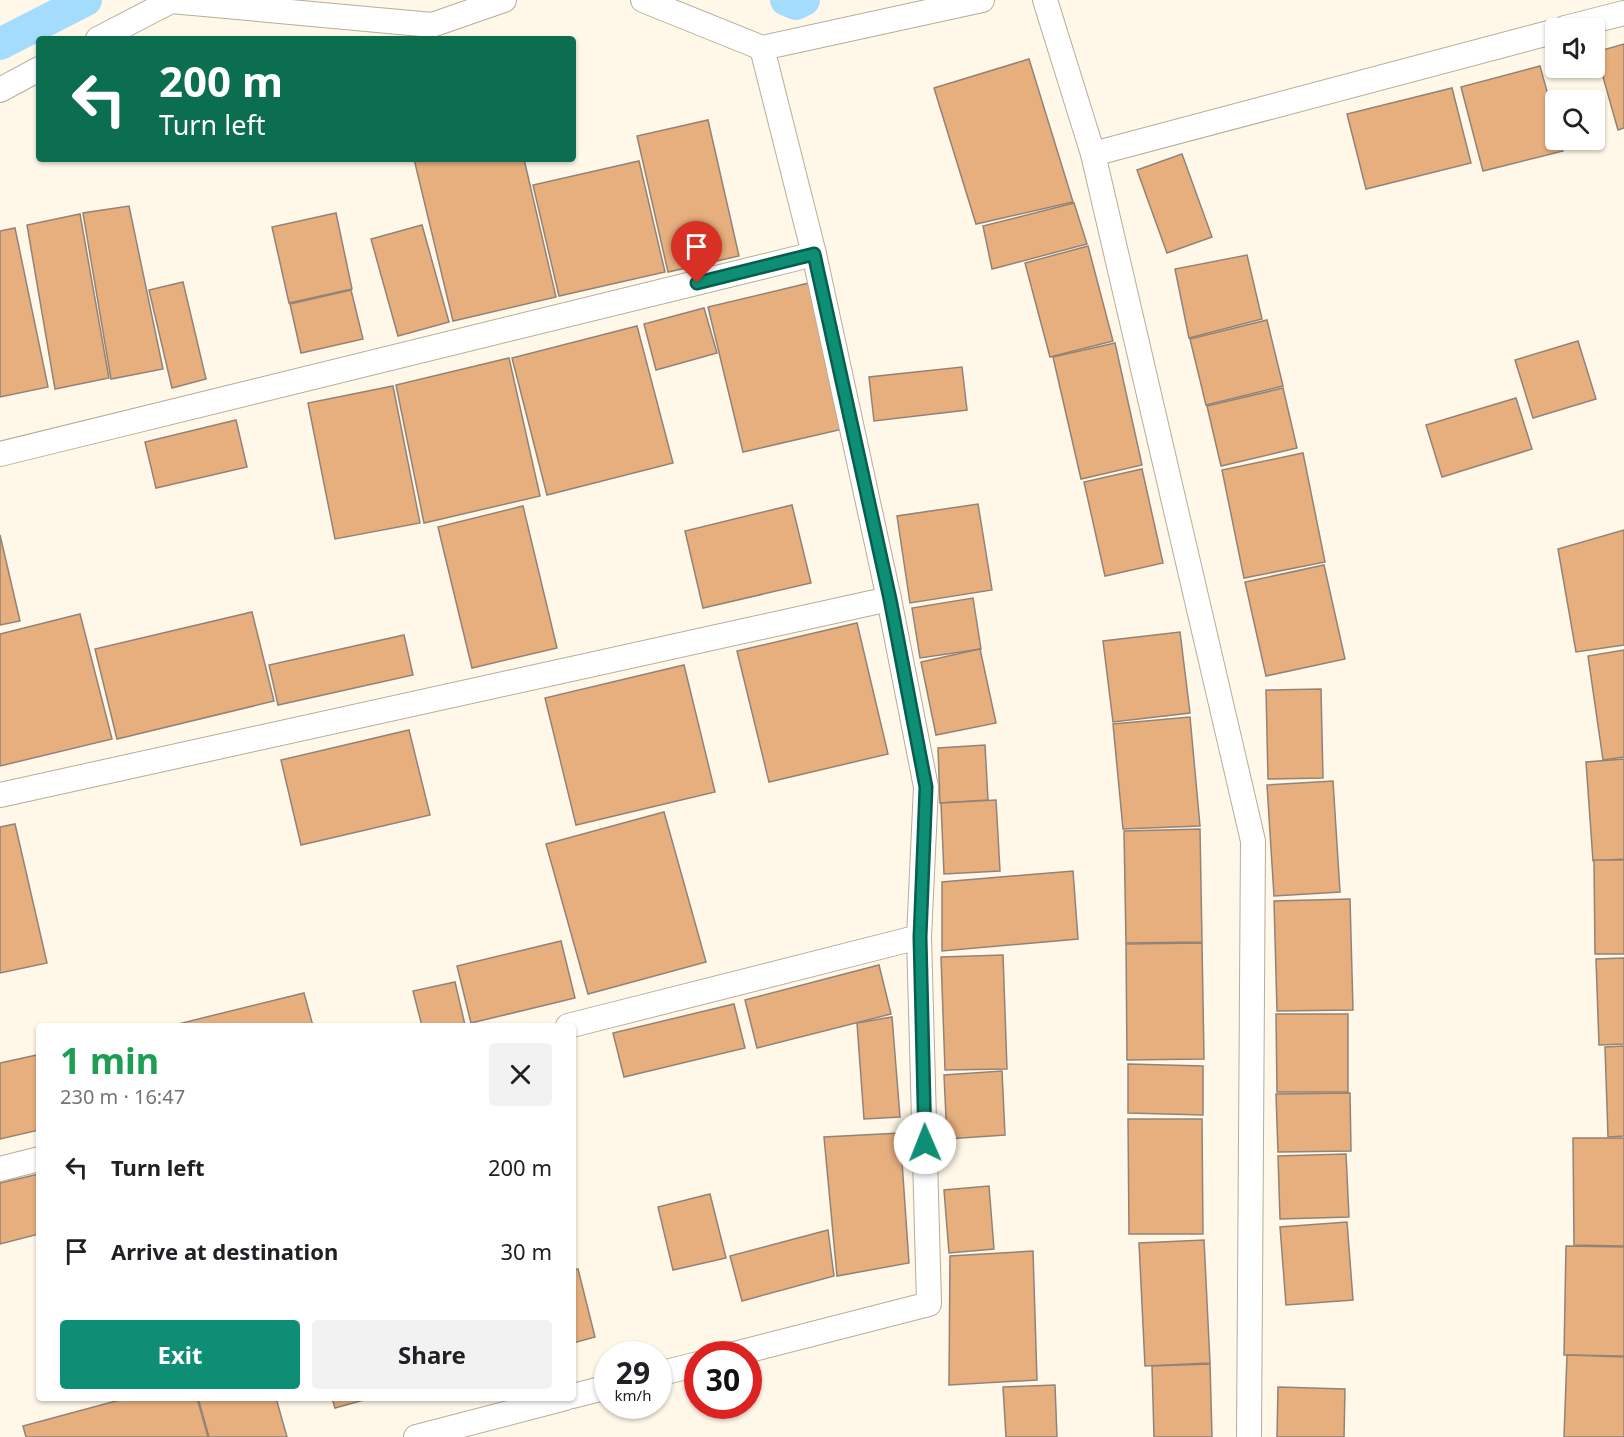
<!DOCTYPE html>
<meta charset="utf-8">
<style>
body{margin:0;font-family:"Noto Sans",sans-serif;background:#f2f2f2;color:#202124;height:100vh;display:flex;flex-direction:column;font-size:22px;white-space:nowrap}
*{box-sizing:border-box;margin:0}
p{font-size:20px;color:#757577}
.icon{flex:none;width:33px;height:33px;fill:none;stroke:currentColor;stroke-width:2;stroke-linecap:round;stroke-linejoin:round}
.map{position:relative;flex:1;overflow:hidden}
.details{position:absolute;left:36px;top:1023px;width:540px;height:378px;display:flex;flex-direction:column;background:#fff;border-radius:6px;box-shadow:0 2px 4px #0004}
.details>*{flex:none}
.hud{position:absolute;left:36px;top:36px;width:540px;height:126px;border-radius:6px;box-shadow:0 2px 4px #0004;background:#0b6e4f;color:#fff;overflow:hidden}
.controls{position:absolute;left:1545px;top:18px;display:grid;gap:12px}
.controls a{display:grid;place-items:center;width:60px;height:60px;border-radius:6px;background:#fff;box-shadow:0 2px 4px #0004;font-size:30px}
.speed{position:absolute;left:594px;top:1341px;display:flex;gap:12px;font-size:30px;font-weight:700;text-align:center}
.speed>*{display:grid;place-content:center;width:78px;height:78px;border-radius:50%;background:#fff;box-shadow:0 2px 4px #0004;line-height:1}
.speed small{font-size:15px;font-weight:400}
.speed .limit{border:9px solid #d22;background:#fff;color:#111}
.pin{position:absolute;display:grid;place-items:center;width:51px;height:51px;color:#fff;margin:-62px -26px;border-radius:50% 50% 50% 0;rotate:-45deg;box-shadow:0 0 6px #0007}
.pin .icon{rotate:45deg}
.me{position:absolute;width:66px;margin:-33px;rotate:359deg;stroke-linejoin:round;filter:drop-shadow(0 0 4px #0008)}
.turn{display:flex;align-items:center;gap:21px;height:126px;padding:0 24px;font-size:27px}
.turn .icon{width:78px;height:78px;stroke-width:2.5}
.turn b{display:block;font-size:42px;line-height:51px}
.round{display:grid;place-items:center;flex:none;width:63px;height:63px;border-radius:6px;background:#f2f2f2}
.headline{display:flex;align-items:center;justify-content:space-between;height:102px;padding:0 24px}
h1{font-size:36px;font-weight:700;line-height:45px;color:#1e9e55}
.action{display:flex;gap:12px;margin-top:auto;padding:12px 24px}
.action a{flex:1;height:69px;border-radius:6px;background:#0e8f75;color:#fff;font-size:24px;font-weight:700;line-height:69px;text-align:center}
.action a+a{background:#f2f2f2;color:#202124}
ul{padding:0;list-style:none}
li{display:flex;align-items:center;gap:18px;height:84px;padding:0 24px}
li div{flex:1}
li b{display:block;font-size:22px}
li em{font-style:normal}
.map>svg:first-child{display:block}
</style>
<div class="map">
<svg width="1624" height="1437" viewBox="0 0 1624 1437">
<rect width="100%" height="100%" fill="#fff7e8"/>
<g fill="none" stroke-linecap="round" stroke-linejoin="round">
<g stroke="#a3dcfc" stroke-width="32">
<polyline points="786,0 796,4 804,0"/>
<polyline points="0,44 86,0"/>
</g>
</g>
<g fill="#e7af7e" stroke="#938377" stroke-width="1.5">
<polygon points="1624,44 1624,128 1618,130 1596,52"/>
<polygon points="1029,59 1073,202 976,224 934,88"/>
<polygon points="1540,66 1556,124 1556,140 1560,140 1563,151 1483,171 1461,87"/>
<polygon points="1452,88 1471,163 1366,189 1347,114"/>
<polygon points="708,120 739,256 668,272 637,136"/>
<polygon points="1182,154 1212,237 1167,253 1137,170"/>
<polygon points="414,159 524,159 556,297 453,321"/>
<polygon points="639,161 665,272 559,296 533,185"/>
<polygon points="1074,203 1087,244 992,269 983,226"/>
<polygon points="129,206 163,369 111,379 83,213"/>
<polygon points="336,213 352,289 289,303 272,227"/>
<polygon points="80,214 109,378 55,389 27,225"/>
<polygon points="422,225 449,322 398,336 371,239"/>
<polygon points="15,228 48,387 0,397 0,231"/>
<polygon points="1088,246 1113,341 1050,357 1025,263"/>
<polygon points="1247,255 1262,319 1189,338 1175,269"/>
<polygon points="183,282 206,379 172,388 149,290"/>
<polygon points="809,283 843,429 743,452 708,307"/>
<polygon points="351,290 363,339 301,353 290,304"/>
<polygon points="704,308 717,353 656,370 644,324"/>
<polygon points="1267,320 1283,386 1206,405 1190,339"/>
<polygon points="637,326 673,463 547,495 512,358"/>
<polygon points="1578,341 1596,399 1533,418 1515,360"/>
<polygon points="1115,343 1142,465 1081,479 1053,357"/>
<polygon points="509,358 540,496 424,523 396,385"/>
<polygon points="962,367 967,410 874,421 869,377"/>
<polygon points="393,386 420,523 335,539 308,403"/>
<polygon points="1283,388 1297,448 1221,466 1207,406"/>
<polygon points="1516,398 1532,449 1442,477 1426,425"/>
<polygon points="236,420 247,467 156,488 145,442"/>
<polygon points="1303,453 1325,562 1244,578 1222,470"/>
<polygon points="1142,469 1163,563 1105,576 1084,482"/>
<polygon points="978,504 992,590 910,603 897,516"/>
<polygon points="792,505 811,583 703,608 685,531"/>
<polygon points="523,506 557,648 472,668 438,527"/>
<polygon points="1624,530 1624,645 1576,652 1558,549"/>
<polygon points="0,535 20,621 0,625"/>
<polygon points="1324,565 1345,659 1266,676 1245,582"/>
<polygon points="973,598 981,649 920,658 912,608"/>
<polygon points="252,612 274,701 117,739 95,649"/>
<polygon points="80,614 112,739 0,766 0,634"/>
<polygon points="857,623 888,754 769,782 737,651"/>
<polygon points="1180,632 1190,713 1113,722 1103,641"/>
<polygon points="404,635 413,675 278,705 269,665"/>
<polygon points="980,649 996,723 936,735 921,662"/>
<polygon points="1624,650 1624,757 1603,760 1588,656"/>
<polygon points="684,665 715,792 576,825 545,698"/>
<polygon points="1321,689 1323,778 1268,779 1266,690"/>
<polygon points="1190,717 1200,826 1123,829 1113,724"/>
<polygon points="409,730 430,815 301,845 281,760"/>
<polygon points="985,745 988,800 940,803 938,748"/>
<polygon points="1624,759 1624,859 1593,861 1586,762"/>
<polygon points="1333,781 1340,892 1274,896 1267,785"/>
<polygon points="996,800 1000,871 944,874 941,803"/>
<polygon points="664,812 706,962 588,994 546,844"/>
<polygon points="15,824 47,963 0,973 0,827"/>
<polygon points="1200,829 1202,942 1126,943 1124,831"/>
<polygon points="1594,860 1624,860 1624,954 1595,954"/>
<polygon points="1073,871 1078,939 942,951 942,882"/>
<polygon points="1350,899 1353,1010 1277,1011 1274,901"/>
<polygon points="561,941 575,998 471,1023 457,966"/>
<polygon points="1202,943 1204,1059 1127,1060 1126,944"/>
<polygon points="1003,955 1007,1069 945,1070 941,957"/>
<polygon points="1624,958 1624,1044 1599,1045 1596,959"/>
<polygon points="879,965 891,1014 757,1048 745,1000"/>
<polygon points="455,982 465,1025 422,1026 413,991"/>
<polygon points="304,993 313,1026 178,1026 178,1024"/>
<polygon points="734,1004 745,1048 624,1077 613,1033"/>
<polygon points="1276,1014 1348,1014 1348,1092 1277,1092"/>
<polygon points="892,1017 900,1117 864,1119 857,1023"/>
<polygon points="1624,1046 1624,1136 1608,1137 1605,1047"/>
<polygon points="37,1055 39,1062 39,1130 0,1139 0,1063"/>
<polygon points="1128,1064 1203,1066 1203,1115 1128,1113"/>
<polygon points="1002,1071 1005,1135 947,1139 944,1075"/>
<polygon points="1350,1093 1351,1151 1278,1152 1276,1094"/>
<polygon points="1128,1119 1202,1119 1203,1234 1129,1234"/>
<polygon points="900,1133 909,1263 837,1276 824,1137"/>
<polygon points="1573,1138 1624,1138 1624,1246 1574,1245"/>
<polygon points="1346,1154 1349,1217 1280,1219 1278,1156"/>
<polygon points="39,1174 39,1234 0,1244 0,1183"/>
<polygon points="989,1186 994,1249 949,1253 944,1190"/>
<polygon points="710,1194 726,1258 673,1270 658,1207"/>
<polygon points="1347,1222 1353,1300 1286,1305 1280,1227"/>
<polygon points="828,1230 834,1276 742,1301 730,1256"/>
<polygon points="1204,1240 1210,1363 1145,1366 1139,1243"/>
<polygon points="1566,1246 1624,1247 1624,1356 1564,1355"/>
<polygon points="1033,1251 1037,1380 949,1385 950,1256"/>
<polygon points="578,1269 595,1337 573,1343 573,1270"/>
<polygon points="1567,1355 1624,1357 1624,1437 1564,1437"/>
<polygon points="1210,1364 1212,1437 1154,1437 1152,1366"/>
<polygon points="1055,1385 1057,1437 1006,1437 1003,1387"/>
<polygon points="1278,1387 1345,1389 1344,1437 1277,1437"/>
<polygon points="127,1398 197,1398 208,1437 26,1437 23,1426"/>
<polygon points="198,1398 276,1398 287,1437 209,1437"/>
<polygon points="332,1398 371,1398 335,1408"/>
</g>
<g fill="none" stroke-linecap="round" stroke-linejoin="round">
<defs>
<g id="street">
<polyline points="643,0 762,48 982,0"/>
<polyline points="1045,0 1093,154 1253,841 1249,1437"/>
<polyline points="1565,28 1624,13"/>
<polyline points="98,39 171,1 432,25 504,0"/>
<polyline points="0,90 39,69"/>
<polyline points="1093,154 1556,31"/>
<polyline points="0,454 814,254"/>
<polyline points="0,795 889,599"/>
<polyline points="568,1026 919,937"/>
<polyline points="0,1169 39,1159"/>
<polyline points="734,1354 929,1304 919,937 926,787 889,599 814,254 762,48"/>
<polyline points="658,1374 698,1364"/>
<polyline points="573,1396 608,1387"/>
<polyline points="416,1437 566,1398"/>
</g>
</defs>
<use href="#street" stroke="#b6ad9b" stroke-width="26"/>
<use href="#street" stroke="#fff" stroke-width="24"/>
</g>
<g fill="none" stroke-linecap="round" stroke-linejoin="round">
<defs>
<polyline id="route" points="697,283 814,254 890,599 926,787 920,937 925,1143"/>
</defs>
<use href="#route" stroke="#095d4c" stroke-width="15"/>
<use href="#route" stroke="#0e8f75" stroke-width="10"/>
</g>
</svg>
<div class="controls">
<a><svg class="icon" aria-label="sound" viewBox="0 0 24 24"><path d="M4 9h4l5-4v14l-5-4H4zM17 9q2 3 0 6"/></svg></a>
<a><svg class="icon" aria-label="search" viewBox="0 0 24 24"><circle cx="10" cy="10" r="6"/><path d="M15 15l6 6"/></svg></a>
</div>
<div class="speed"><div>29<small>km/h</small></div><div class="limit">30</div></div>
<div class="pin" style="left:697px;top:283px;background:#d93025"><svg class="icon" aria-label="arrive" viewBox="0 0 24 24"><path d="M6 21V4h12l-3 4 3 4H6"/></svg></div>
<svg class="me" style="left:925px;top:1143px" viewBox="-20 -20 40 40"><circle r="19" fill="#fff"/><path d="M0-13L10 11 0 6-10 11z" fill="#0e8f75"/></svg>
<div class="hud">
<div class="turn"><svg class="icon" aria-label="left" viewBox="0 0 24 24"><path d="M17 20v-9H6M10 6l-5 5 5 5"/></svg><div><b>200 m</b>Turn left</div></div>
</div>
<section class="details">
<div class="headline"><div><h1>1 min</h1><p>230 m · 16:47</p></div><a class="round"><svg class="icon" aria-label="close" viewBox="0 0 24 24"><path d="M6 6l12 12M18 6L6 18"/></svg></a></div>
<ul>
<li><svg class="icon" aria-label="left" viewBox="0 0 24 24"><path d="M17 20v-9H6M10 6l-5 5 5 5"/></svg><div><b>Turn left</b></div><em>200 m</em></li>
<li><svg class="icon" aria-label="arrive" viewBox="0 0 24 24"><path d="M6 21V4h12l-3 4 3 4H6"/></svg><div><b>Arrive at destination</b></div><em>30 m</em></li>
</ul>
<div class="action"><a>Exit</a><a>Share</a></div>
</section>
</div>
